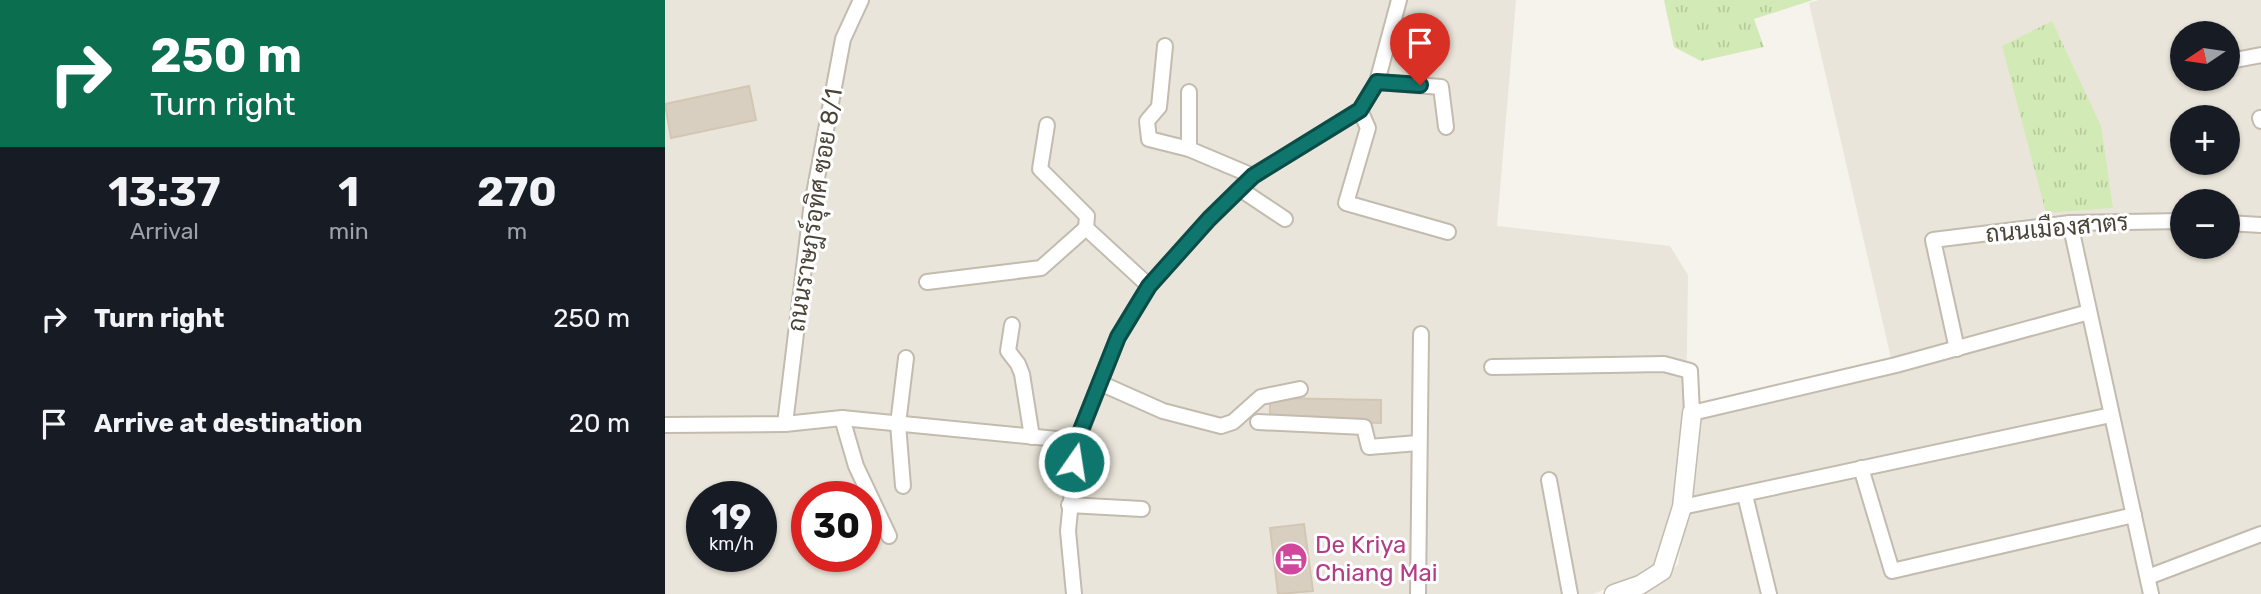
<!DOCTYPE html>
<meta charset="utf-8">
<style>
body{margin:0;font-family:Rubik,Sarabun,sans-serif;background:#20242c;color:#f1f3f6;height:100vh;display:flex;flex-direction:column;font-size:26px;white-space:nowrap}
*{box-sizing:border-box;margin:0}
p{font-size:23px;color:#9ea1a6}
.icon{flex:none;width:38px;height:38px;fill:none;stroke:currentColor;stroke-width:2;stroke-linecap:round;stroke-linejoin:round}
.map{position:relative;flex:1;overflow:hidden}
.panel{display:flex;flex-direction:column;background:#171b24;width:665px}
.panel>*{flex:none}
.hud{background:#0b6e4f;color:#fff;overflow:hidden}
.needle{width:46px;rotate:257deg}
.fabs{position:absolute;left:1505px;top:21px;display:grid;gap:14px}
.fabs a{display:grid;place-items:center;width:70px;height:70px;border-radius:50%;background:#171b24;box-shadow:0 2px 5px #0004;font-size:35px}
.speed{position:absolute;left:21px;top:481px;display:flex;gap:14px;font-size:35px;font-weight:700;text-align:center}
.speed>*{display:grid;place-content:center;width:91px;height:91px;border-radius:50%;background:#171b24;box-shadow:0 2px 5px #0004;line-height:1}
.speed small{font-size:18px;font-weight:400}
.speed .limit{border:10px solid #d22;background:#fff;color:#111}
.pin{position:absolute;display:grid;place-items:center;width:60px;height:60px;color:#fff;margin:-72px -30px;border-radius:50% 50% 50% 0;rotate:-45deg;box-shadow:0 0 7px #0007}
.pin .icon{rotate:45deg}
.me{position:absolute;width:77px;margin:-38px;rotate:13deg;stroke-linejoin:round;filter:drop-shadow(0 0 5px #0008)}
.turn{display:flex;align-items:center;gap:24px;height:147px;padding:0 35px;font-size:32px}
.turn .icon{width:91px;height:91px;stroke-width:2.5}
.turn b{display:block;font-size:49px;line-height:60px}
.eta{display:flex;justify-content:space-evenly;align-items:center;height:119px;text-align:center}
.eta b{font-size:42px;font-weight:700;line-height:49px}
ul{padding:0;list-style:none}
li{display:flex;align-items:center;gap:21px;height:105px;padding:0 35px}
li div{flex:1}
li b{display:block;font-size:26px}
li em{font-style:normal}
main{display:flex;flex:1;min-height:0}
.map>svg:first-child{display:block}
</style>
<main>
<section class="panel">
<div class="hud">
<div class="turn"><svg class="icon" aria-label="right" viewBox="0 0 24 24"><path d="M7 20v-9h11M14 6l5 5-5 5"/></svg><div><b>250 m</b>Turn right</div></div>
</div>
<div class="eta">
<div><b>13:37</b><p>Arrival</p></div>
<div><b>1</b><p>min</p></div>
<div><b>270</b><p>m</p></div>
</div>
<ul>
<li><svg class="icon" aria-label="right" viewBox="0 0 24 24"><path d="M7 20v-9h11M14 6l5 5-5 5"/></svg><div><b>Turn right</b></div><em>250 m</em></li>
<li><svg class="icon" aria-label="arrive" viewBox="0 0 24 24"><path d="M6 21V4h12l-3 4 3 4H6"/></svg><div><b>Arrive at destination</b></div><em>20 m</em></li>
</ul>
</section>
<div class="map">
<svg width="1596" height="594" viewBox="0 0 1596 594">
<defs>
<pattern id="grass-tufts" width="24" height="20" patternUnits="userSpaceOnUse" patternTransform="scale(1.75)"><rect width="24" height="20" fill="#d2eab5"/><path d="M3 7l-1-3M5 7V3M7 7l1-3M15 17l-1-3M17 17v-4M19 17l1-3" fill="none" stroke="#b6ca9c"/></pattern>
</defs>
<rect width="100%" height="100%" fill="#f6f3ec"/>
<g fill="#eae5da" fill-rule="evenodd">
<path d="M0,0H851L832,226L1005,246L1023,275L1021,415L1011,509L993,569L928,594H0ZM37,497H96V556H37ZM142,497H201V556H142Z"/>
<path d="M1154,0H1596V594H963L980,588L1013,565L1034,419L1229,371L1144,3ZM1517,33H1563V79H1517ZM1517,117H1563V163H1517ZM1517,201H1563V247H1517Z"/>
</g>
<g fill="url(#grass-tufts)">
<polygon points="999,0 1148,0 1089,19 1099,47 1036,61 1009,47"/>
<polygon points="1387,21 1436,126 1448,208 1381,213 1337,46"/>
</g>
<g fill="#d8cfc1" stroke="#d3c7b4" stroke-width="2">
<polygon points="84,86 91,120 6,138 0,104"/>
<polygon points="605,398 716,400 716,423 605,420"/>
<polygon points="639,524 648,591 613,594 605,528"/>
</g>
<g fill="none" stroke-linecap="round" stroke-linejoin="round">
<defs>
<g id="minor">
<polyline points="500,46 494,107 482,121 484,139 524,149 588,176"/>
<polyline points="1565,61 1596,55"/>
<polyline points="712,82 776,87 781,127"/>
<polyline points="695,110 703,128 681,203 783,232"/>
<polyline points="1595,118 1596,121"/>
<polyline points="382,125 375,169 422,216 421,228"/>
<polyline points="524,149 524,92"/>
<polyline points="575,189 620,219"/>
<polyline points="1405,223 1486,594"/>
<polyline points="1563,223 1596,225"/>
<polyline points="262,282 376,268 421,228 484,286"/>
<polyline points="347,325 343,351 353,364 357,374 367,437"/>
<polyline points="1292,349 1268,240 1405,223 1517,221"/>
<polyline points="827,367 999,364 1025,371 1027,413 1231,365 1424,312"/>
<polyline points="435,383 498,411 556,426 568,422 596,397 635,389"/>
<polyline points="177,418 191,466 224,536"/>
<polyline points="593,422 699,427 704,447 753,443"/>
<polyline points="120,424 146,210 178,39 196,0"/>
<polyline points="0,425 120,424 177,418 412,441"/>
<polyline points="1196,468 1227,571 1469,515"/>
<polyline points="884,480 905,594"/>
<polyline points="238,486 233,424 241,358"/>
<polyline points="1080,495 1104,594"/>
<polyline points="404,505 477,509"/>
<polyline points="1017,507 1446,415"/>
<polyline points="1483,577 1596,534"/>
<polyline points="409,594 403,531 412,441 453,337 484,286 544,219 588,176 695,110 712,82 734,0"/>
<polyline points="753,594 756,334"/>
</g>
<polyline id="tertiary" points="949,594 975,585 997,571 1017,507 1027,413"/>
</defs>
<use href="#minor" stroke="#c2bbae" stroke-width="18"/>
<use href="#tertiary" stroke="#c2bbae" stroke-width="21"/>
<use href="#minor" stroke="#fff" stroke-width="14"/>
<use href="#tertiary" stroke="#fff" stroke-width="18"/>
</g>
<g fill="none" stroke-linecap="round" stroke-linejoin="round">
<defs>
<polyline id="route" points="409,462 412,440 453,337 484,286 544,219 588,176 695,110 712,82 755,85"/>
</defs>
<use href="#route" stroke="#0a4d48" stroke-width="18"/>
<use href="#route" stroke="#0f766e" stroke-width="12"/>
</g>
<defs>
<symbol id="hotel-disc" viewBox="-11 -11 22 22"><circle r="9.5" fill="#d1479c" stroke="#fff"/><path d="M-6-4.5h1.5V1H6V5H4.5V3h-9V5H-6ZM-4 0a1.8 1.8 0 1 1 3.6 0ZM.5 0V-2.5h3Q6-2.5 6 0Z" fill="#fff"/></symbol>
</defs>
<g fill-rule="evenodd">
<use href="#hotel-disc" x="607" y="540" width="38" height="38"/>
</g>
<g text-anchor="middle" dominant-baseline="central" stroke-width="6" stroke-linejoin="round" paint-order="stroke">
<g font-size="24" fill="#4b4439" stroke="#fff">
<text transform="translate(150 210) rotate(-81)">ถนนราษฎร์อุทิศ ซอย 8/1</text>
<text transform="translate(1392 228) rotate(-5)">ถนนเมืองสาตร</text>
</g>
<g font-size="24" fill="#b23c85" stroke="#fff" text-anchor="start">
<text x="650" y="545">De Kriya<tspan x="650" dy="28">Chiang Mai</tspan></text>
</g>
</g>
</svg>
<div class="fabs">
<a><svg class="needle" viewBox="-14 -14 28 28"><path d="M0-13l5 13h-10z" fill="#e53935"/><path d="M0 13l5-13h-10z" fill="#9ea1a6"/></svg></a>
<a>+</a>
<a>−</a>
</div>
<div class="speed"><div>19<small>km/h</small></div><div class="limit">30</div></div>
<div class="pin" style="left:755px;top:85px;background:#d93025"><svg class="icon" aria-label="arrive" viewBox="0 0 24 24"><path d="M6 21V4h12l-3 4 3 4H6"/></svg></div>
<svg class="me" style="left:409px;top:462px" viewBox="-20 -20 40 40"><circle r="17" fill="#0f766e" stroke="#fff" stroke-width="3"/><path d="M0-11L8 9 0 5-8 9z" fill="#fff"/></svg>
</div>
</main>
